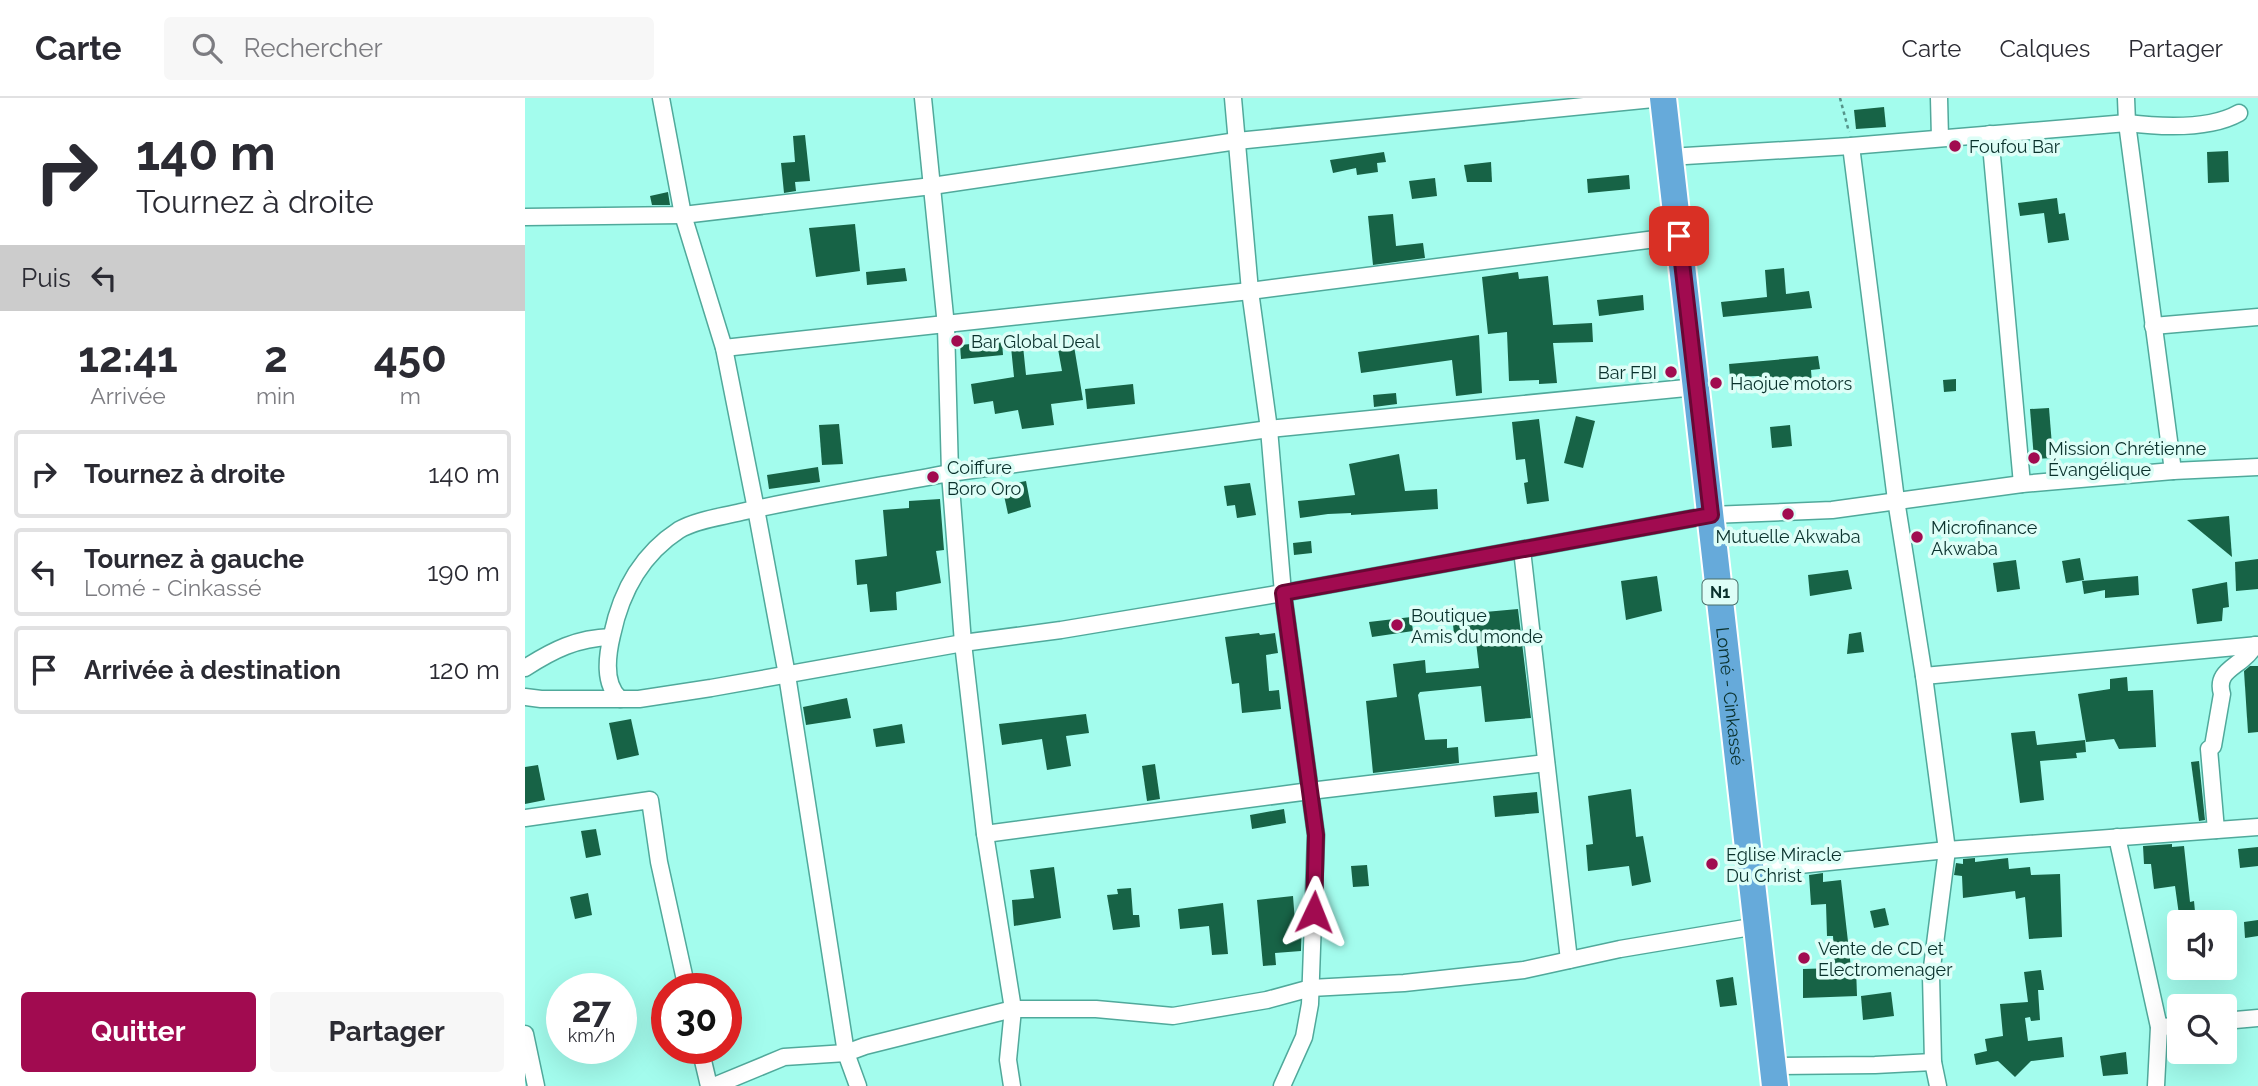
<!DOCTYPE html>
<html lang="fr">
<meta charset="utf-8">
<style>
body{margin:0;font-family:Raleway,sans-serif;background:#f7f7f7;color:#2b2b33;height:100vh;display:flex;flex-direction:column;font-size:26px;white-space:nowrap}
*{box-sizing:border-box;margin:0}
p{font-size:23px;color:#7c7c81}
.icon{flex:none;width:38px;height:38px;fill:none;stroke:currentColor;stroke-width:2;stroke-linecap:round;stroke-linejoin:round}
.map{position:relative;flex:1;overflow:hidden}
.panel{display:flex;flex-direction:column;background:#fff;width:525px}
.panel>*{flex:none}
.banner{background:#fff;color:#2b2b33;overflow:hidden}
.tools{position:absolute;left:1642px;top:812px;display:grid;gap:14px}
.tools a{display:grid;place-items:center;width:70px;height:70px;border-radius:7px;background:#fff;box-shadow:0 7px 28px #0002;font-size:35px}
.speed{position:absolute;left:21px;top:875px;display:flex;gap:14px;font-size:35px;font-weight:700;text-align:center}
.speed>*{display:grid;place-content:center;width:91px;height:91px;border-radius:50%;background:#fff;box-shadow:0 7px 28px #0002;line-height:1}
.speed small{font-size:18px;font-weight:400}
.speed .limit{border:10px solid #d22;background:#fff;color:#111}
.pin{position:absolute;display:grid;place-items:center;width:60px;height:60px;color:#fff;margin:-30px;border-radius:14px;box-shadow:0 4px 10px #0006}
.me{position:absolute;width:77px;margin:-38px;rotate:2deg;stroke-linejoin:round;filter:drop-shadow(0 0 5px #0008)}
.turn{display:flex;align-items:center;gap:24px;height:147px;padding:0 21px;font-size:32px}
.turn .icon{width:91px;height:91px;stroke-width:2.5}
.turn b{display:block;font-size:49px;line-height:60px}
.then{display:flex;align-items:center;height:66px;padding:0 21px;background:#0003;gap:14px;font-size:26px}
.eta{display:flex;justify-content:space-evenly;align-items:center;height:119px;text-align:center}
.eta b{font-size:42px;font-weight:700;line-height:49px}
.primary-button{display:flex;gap:14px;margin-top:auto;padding:14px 21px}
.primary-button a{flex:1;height:80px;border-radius:7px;background:#a10b50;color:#fff;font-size:28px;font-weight:700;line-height:80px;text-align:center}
.primary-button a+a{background:#f7f7f7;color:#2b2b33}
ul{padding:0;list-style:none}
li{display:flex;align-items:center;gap:21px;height:88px;margin:0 14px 10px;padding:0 7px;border:4px solid #e1e1e2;border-radius:7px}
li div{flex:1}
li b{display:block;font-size:26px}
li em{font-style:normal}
header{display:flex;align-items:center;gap:42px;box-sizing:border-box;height:98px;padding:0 35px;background:#fff;border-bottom:2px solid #e1e1e2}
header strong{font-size:33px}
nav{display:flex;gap:38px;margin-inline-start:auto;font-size:24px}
.search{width:490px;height:63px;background:#f7f7f7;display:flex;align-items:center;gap:18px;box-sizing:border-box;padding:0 24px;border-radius:7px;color:#7c7c81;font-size:26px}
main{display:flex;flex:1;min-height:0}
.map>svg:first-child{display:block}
</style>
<header>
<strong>Carte</strong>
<div class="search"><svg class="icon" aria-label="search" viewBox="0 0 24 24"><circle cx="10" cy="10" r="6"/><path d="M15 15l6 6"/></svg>Rechercher</div>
<nav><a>Carte</a><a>Calques</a><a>Partager</a></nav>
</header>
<main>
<section class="panel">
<div class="banner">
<div class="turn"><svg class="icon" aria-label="right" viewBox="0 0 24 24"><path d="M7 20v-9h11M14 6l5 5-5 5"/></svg><div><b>140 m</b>Tournez à droite</div></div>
<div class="then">Puis<svg class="icon" aria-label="left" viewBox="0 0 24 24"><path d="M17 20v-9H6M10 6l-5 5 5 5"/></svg></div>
</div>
<div class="eta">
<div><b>12:41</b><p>Arrivée</p></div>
<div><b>2</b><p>min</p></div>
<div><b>450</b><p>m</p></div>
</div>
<ul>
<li><svg class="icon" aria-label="right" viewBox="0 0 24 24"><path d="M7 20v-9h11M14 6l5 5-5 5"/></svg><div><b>Tournez à droite</b></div><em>140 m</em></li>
<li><svg class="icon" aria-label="left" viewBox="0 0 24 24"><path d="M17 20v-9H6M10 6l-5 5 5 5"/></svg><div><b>Tournez à gauche</b><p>Lomé - Cinkassé</p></div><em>190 m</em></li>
<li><svg class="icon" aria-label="arrive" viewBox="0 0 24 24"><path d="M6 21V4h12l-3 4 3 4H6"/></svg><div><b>Arrivée à destination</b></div><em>120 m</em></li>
</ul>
<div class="primary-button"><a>Quitter</a><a>Partager</a></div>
</section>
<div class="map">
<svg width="1733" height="988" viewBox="0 0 1733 988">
<rect width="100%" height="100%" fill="#a3fced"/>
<g fill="#176346">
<polygon points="1359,9 1361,29 1331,31 1329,12"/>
<polygon points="280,37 285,83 270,84 271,93 259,95 256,65 270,64 268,38"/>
<polygon points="1703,53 1704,84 1683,85 1682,54"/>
<polygon points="859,54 861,64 852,65 853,74 832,77 831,70 808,75 805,62"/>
<polygon points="966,64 967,84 942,84 939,67"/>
<polygon points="1104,77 1105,91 1063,95 1062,81"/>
<polygon points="910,80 912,98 887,101 884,83"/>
<polygon points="143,94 145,107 127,107 125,98"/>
<polygon points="1532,100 1534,116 1540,115 1544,142 1523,145 1519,115 1495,118 1493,105"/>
<polygon points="868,116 871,148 898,145 900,160 848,167 843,118"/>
<polygon points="330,126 335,173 291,179 284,130"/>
<polygon points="380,170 382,183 342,187 341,174"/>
<polygon points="1259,170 1261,196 1284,193 1287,210 1198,219 1196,204 1242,199 1240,172"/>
<polygon points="993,174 994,181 1023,178 1028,227 1067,225 1068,244 1028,245 1032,285 1014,286 1014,282 984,283 982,234 963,236 957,179"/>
<polygon points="1118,197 1119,212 1074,218 1072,202"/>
<polygon points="954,237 957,295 931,298 927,262 836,275 833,254"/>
<polygon points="477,243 478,257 436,261 435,247"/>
<polygon points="498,248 501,277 537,273 533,251 549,248 558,302 526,306 529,327 497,331 493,312 470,316 468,303 449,306 446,286 489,279 486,249"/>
<polygon points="1293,258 1295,271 1286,272 1287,285 1265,290 1263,280 1234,283 1234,278 1205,279 1204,266"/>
<polygon points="1431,281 1431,293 1419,294 1418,282"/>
<polygon points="608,286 610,306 562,311 560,291"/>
<polygon points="871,295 872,306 849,309 848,297"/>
<polygon points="1524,310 1528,360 1509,361 1505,311"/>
<polygon points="1051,318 1070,323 1058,370 1039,365"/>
<polygon points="1014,321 1024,403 1002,406 999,385 1003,384 1000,361 991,362 987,324"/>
<polygon points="314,326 318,366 297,367 294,327"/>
<polygon points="1265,327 1267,348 1247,350 1245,329"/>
<polygon points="874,356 880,393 912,391 913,411 826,417 826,415 803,416 775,420 773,403 830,397 824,366"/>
<polygon points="293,369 295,384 244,391 242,377"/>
<polygon points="501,383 506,409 483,416 477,388"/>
<polygon points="725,385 731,417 712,420 710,407 702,408 699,388"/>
<polygon points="415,401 419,452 411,453 416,485 371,494 372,512 345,514 342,486 332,487 330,462 362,458 358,412 384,410 384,403"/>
<polygon points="1704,418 1707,459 1662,422"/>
<polygon points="786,443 787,455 769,457 768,445"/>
<polygon points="1555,460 1559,482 1541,485 1537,463"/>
<polygon points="1733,461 1733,491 1711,493 1710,464"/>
<polygon points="1491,462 1495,491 1472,494 1468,465"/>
<polygon points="1323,472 1327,491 1285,498 1283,477"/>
<polygon points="1132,478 1137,513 1101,522 1096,483"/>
<polygon points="1613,478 1614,497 1580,500 1580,492 1559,496 1557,483"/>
<polygon points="1702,484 1704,509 1698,510 1697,523 1672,526 1667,491"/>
<polygon points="993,511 1006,620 960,624 956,588 895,594 893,597 900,642 922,641 922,650 933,649 934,665 848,675 841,603 872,599 868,566 900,562 901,575 954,570 950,535 929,536 927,517"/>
<polygon points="886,519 888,533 847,539 844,524"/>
<polygon points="1336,534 1339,554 1322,556 1324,536"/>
<polygon points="734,535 735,537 750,535 753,555 741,557 744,593 754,592 756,611 717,615 714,585 707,586 700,539"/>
<polygon points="1725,568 1733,568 1733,634 1723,635 1719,573"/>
<polygon points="1602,579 1603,593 1628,592 1631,649 1594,651 1589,641 1561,644 1553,596 1585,591 1585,581"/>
<polygon points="322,600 326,620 281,627 278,609"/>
<polygon points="561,616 564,635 541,638 546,668 522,672 517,641 477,647 474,626"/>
<polygon points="106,621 114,657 92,662 84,625"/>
<polygon points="377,626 380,645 351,649 348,631"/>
<polygon points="1510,633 1512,647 1560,642 1561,654 1551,655 1552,660 1515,663 1519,702 1495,705 1486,635"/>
<polygon points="1674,663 1680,722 1674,723 1666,664"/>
<polygon points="630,666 635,701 622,703 617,668"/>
<polygon points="13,667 20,702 0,706 0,669"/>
<polygon points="1106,691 1111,739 1118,738 1126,784 1107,788 1104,768 1063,773 1061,747 1068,746 1063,698"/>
<polygon points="1012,694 1014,715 970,719 968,698"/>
<polygon points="759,711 761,725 727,731 725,717"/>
<polygon points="71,731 76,757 61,760 56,733"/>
<polygon points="1647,746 1647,749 1659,748 1665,804 1669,803 1671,824 1655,824 1650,788 1629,791 1626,766 1619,766 1618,748"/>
<polygon points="1733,749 1733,768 1715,770 1713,751"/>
<polygon points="1450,760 1450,764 1483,760 1484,771 1505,769 1506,777 1535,776 1537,839 1504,841 1500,799 1491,801 1490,793 1438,800 1437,778 1429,777 1431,765 1438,766 1438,761"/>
<polygon points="842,767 844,788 828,789 826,768"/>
<polygon points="529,769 536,820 489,828 487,802 509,800 505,772"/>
<polygon points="1298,775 1298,784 1316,782 1326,870 1331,869 1332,898 1278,900 1278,871 1310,870 1308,838 1302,838 1301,806 1286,807 1284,777"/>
<polygon points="606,790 608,817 614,817 615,829 588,832 582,797 593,796 592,791"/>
<polygon points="63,795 67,817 50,821 45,799"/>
<polygon points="768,798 770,824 777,823 776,853 750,855 751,867 738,868 732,802"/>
<polygon points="698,805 703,856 687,857 684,828 655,831 653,811"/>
<polygon points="1360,810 1364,827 1349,830 1345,813"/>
<polygon points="1733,822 1733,838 1720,840 1719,824"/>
<polygon points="1516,872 1519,892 1513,892 1515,922 1506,923 1505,919 1500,920 1503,943 1537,939 1539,959 1506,963 1490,979 1473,963 1451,967 1449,956 1462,953 1460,941 1478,938 1475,906 1503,904 1499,874"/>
<polygon points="1208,879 1212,907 1195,909 1191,882"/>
<polygon points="1366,894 1369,918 1338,922 1336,898"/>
<polygon points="1601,954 1603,976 1578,978 1575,958"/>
</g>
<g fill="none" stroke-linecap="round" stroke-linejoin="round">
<defs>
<g id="minor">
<polyline points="136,0 158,117 199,250 231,411 262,577 321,955 333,988"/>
<polyline points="398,0 421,228 425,375 744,331 1171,289"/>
<polyline points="708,0 725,193 744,331 758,495 791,737 785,906 779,939 757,988"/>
<polyline points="1414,0 1415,40"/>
<polyline points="1601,0 1602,25 1648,373"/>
<polyline points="1465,36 1497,386"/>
<polyline points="1326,48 1371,402 1399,578 1422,752 1406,877 1408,964 1413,988"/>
<path d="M1144,59L1326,48L1602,25C1635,29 1684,32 1714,15"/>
<polyline points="0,119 158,117 407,88 712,43 1138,0"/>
<polyline points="1628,228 1733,219"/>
<polyline points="199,250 725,193 1154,138"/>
<polyline points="997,452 1044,862"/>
<path d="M0,570C28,552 52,540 86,539"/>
<polyline points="1399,578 1733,547"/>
<polyline points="0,599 16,601 114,601 186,590 438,545 536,532 758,495 1186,417 1307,412 1497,386 1648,373 1733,369"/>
<path d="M95,601C78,586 82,558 87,537C96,494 117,456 154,432C171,422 196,419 216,414C285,399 355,388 425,375L438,545L460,736L488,911L483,962L487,988"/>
<polyline points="0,720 125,702 134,764 162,891"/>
<path d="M1691,732L1684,651L1688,648L1697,596C1691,576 1707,571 1719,560C1723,557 1727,552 1730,547"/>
<polyline points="460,736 785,693 1021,665"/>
<polyline points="1592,739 1634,929 1631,988"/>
<polyline points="1226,772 1422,752 1733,729"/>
<polyline points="1699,923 1733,920"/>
<polyline points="1634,929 1654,928"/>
<polyline points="0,936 11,988"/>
<polyline points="175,950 184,988"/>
<polyline points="1248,968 1350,967 1408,964"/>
<polyline points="189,988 259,959 321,955 340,948 488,911 571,911 648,918 742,902 786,890 879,885 999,872 1095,851 1232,828"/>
</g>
<g id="trunk">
<path id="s1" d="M1138,0L1250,988"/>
</g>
</defs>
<use href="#minor" stroke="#50a99b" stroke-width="19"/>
<use href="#trunk" stroke="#fff" stroke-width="30"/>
<polyline stroke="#55948a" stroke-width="2.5" stroke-dasharray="3.5 3.5" stroke-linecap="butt" points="1315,0 1324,34"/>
<use href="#minor" stroke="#fff" stroke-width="16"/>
<use href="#trunk" stroke="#66aada" stroke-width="26"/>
</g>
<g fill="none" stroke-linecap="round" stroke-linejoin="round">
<defs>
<polyline id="route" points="789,814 791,737 758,495 1186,417 1154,138"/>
</defs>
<use href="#route" stroke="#690734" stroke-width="18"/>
<use href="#route" stroke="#a10b50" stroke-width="12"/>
</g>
<g fill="#a10b50" stroke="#ddfef7" stroke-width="2.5">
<circle cx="1430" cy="48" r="7"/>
<circle cx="432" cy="243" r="7"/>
<circle cx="1146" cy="274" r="7"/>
<circle cx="1191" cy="285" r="7"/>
<circle cx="1509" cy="360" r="7"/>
<circle cx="408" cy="379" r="7"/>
<circle cx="1263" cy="416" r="7"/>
<circle cx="1392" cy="439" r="7"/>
<circle cx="872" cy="527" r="7"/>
<circle cx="1187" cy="766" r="7"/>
<circle cx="1279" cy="860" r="7"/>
</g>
<g text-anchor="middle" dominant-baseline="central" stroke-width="7" stroke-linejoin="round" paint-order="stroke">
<rect fill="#ddfef7" stroke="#496e69" stroke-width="2" x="1177.5" y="481.5" width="35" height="25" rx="5"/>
<g font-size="16" font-weight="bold" fill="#0a312c">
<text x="1195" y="494">N1</text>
</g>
<g font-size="18" fill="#0a312c" stroke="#ddfef7" text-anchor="start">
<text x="1444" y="48">Foufou Bar</text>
<text x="446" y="243">Bar Global Deal</text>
<text x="1132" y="274" text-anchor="end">Bar FBI</text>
<text x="1205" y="285">Haojue motors</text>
<text x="1523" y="350">Mission Chrétienne<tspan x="1523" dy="21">Évangélique</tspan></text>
<text x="422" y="369">Coiffure<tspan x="422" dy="21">Boro Oro</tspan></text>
<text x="1406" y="429">Microfinance<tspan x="1406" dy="21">Akwaba</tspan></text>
<text x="1263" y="438" text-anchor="middle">Mutuelle Akwaba</text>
<text x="886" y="517">Boutique<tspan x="886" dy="21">Amis du monde</tspan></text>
<text x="1201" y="756">Eglise Miracle<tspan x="1201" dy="21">Du Christ</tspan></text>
<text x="1293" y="850">Vente de CD et<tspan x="1293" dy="21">Electromenager</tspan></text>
</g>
<g font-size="18" fill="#0a312c" stroke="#ddfef7">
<text stroke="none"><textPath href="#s1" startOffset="602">Lomé - Cinkassé</textPath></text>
</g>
</g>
</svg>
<div class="tools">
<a><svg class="icon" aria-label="sound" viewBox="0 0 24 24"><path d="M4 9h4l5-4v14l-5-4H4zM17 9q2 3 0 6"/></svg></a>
<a><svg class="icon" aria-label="search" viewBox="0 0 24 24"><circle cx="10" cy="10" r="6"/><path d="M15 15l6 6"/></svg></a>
</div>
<div class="speed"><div>27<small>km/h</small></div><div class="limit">30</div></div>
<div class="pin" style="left:1154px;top:138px;background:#d93025"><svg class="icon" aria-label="arrive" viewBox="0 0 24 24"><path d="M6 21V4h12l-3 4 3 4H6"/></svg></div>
<svg class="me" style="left:789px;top:814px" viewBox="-20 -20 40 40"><path d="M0-17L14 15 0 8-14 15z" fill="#a10b50" stroke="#fff" stroke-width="4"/></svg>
</div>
</main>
